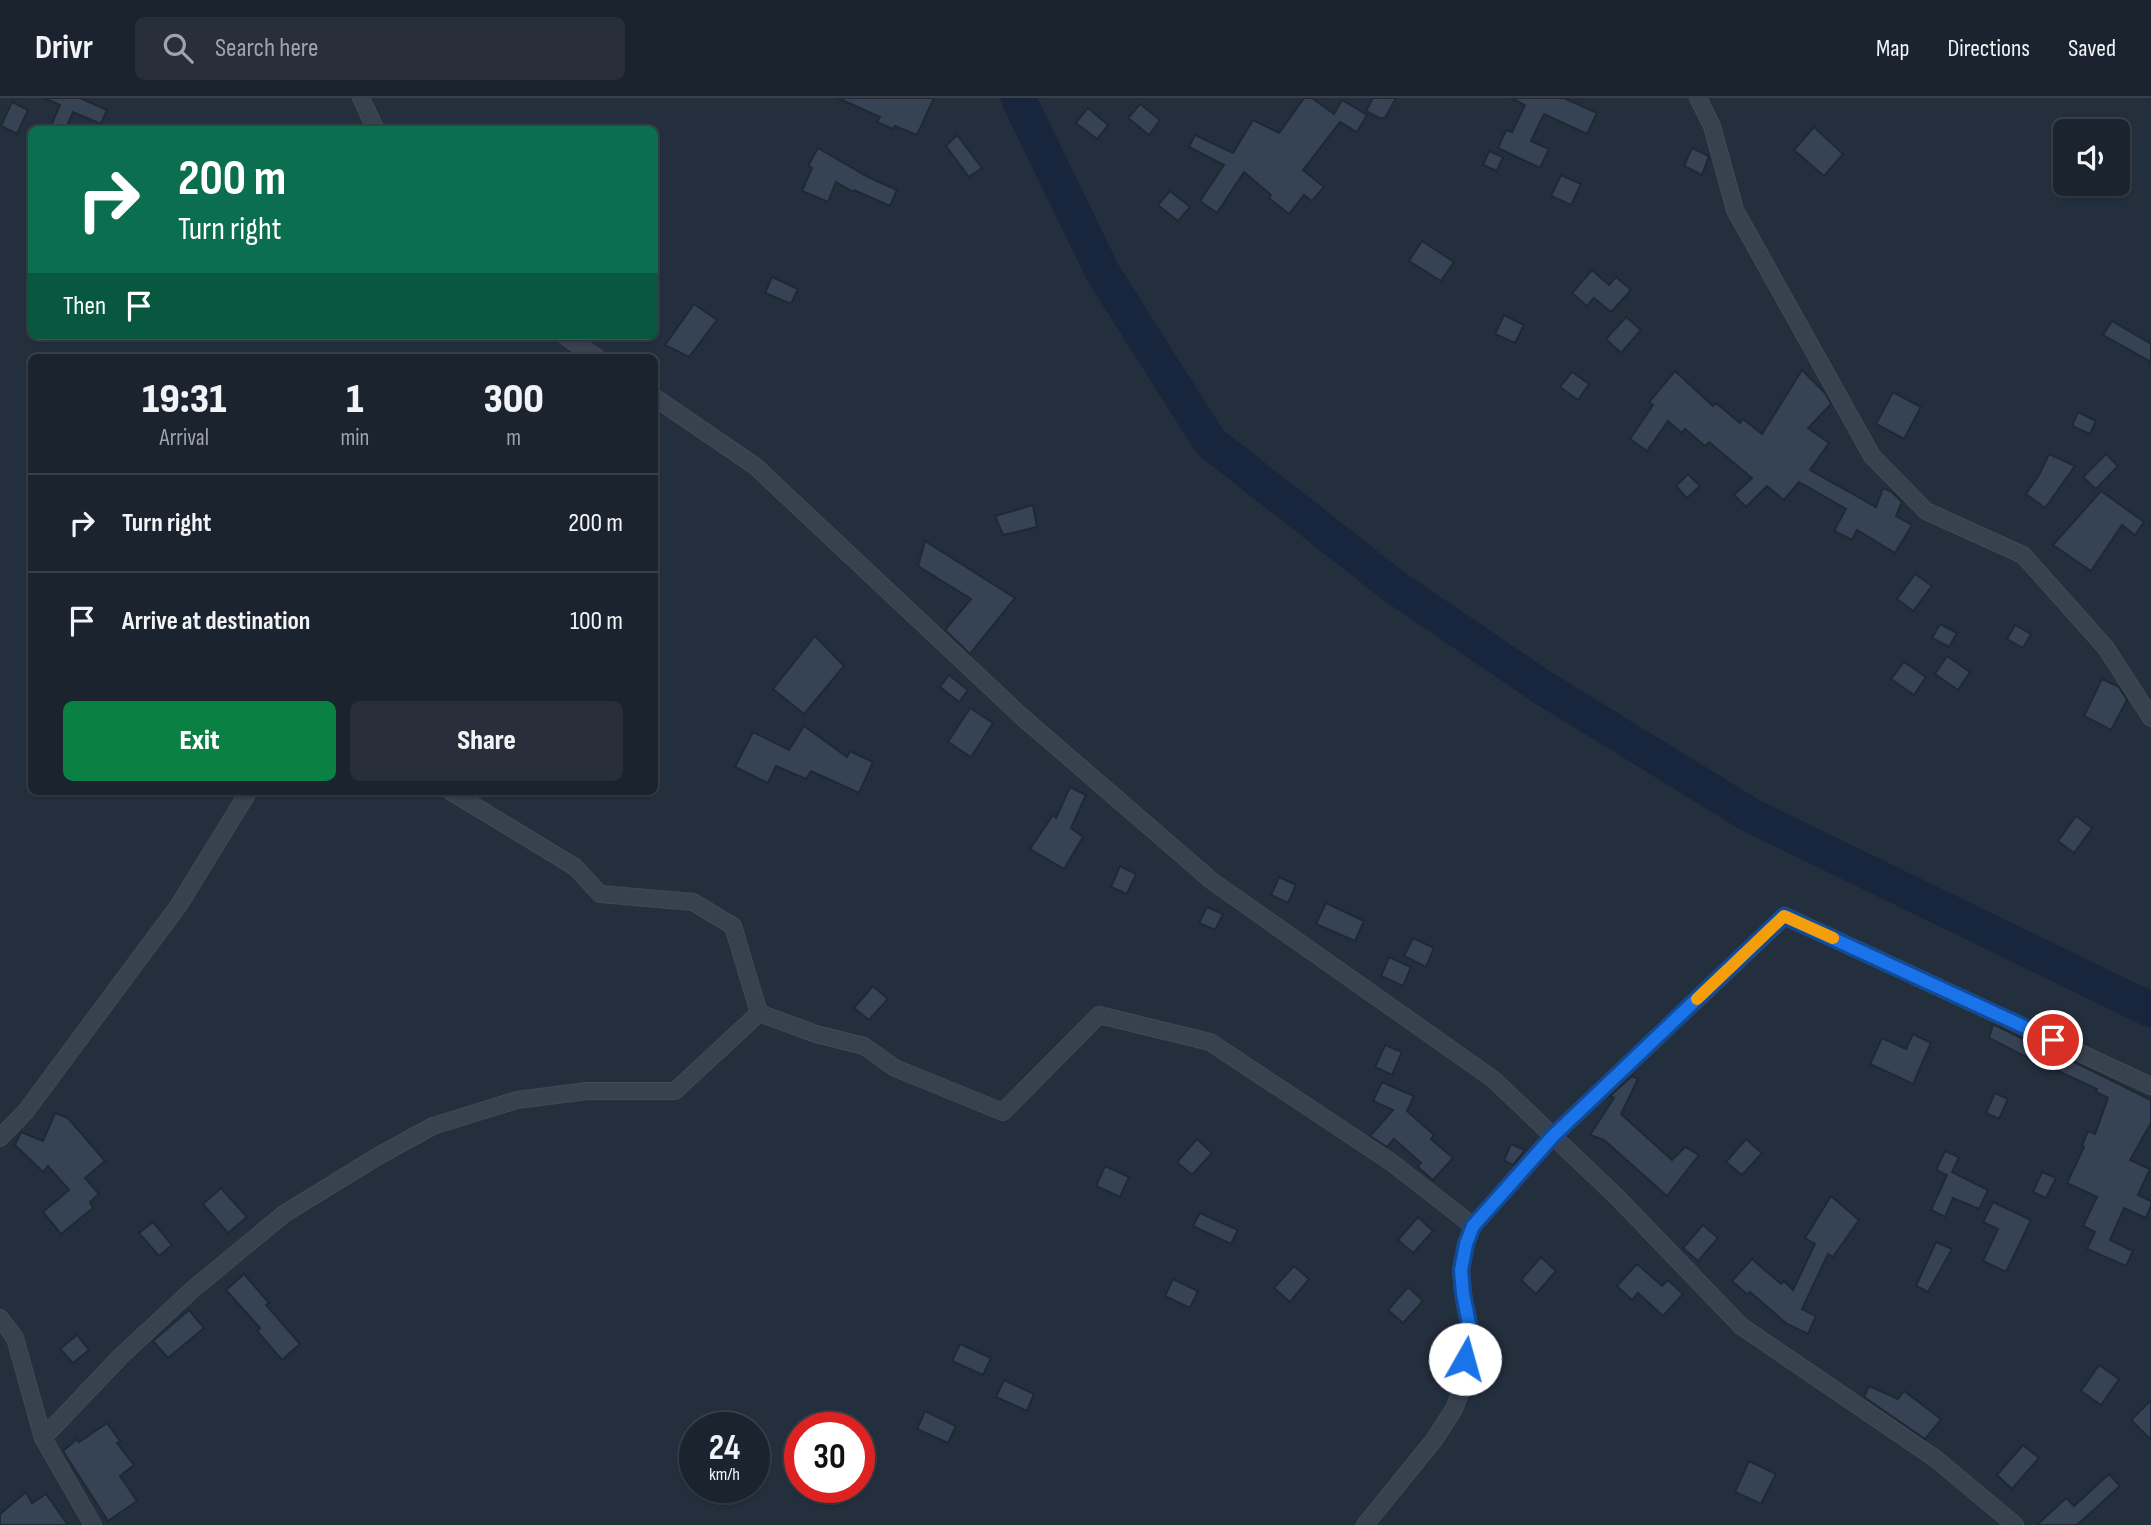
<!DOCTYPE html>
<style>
body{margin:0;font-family:"Sofia Sans Condensed",sans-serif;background:#282f3a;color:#f1f3f6;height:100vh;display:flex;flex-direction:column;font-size:26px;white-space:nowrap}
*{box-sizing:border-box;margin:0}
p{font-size:23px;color:#a0a4aa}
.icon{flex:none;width:38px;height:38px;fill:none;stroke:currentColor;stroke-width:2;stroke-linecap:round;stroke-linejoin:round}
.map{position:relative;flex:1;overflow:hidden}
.sheet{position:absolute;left:28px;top:256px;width:630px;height:441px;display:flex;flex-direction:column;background:#1b232e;border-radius:10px;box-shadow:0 2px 5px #0004,0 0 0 2px #39404a}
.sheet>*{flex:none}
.banner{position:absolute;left:28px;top:28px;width:630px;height:214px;border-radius:10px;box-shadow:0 2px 5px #0004,0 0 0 2px #39404a;background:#0b6e4f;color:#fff;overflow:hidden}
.buttons{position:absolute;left:2053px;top:21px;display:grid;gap:14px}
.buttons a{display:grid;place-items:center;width:77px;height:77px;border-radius:10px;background:#1b232e;box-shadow:0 2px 5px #0004,0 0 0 2px #39404a;font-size:35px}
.speed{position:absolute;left:679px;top:1314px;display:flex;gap:14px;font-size:35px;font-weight:700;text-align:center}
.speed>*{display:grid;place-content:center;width:91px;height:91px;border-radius:50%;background:#1b232e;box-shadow:0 2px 5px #0004,0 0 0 2px #39404a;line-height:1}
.speed small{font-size:18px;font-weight:400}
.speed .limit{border:10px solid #d22;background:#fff;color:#111}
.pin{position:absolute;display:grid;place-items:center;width:60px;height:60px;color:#fff;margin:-30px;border:4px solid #fff;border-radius:50%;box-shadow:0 2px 7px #0007}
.me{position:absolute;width:77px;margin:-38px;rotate:7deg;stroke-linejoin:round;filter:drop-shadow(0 0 5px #0008)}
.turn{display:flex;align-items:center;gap:24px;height:147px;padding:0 35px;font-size:32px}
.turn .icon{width:91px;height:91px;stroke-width:2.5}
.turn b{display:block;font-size:49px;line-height:60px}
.then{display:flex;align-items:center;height:66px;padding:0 35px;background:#0003;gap:14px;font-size:26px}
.eta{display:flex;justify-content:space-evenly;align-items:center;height:119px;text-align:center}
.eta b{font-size:42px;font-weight:800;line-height:49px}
.cta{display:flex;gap:14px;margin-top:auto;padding:14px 35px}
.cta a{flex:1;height:80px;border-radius:10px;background:#0b8043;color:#fff;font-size:28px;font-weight:800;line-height:80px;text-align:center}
.cta a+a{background:#282f3a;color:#f1f3f6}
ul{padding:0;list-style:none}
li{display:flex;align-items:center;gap:21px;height:98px;padding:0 35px;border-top:2px solid #39404a}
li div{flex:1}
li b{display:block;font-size:26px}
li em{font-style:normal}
header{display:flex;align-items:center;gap:42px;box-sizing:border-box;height:98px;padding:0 35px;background:#1b232e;border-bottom:2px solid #39404a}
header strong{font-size:33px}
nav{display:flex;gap:38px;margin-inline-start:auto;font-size:24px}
.search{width:490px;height:63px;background:#282f3a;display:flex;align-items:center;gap:18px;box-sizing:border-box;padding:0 24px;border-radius:10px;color:#a0a4aa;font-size:26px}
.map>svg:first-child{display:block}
</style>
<header>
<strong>Drivr</strong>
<div class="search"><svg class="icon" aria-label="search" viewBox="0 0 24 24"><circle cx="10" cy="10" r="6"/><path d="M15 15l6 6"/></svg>Search here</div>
<nav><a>Map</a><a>Directions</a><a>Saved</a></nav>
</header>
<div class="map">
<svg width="2151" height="1427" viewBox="0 0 2151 1427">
<rect width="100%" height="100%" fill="#242f3e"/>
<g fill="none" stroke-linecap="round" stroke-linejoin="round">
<polyline stroke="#17263c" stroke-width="35" points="1018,0 1103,175 1210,344 1395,489 1542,589 1750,717 2151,912"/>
</g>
<g fill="#364354" stroke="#1f2835" stroke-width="2">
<polygon points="44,0 80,0 107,12 101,26 73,14 65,32 49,32 60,7"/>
<polygon points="838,0 934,0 917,37 895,28 893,31 877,24 880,19"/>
<polygon points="1304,0 1312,0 1334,16 1342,2 1367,17 1357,34 1340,24 1303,72 1324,89 1312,103 1304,97 1289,116 1269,100 1271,97 1244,74 1217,115 1200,103 1224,67 1189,49 1195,37 1233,55 1253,22 1279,35"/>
<polygon points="1373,0 1396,0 1385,20 1379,20 1366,13"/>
<polygon points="1511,0 1564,0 1597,15 1587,36 1544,16 1531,43 1549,51 1540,70 1498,50 1506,32 1512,34 1525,7"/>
<polygon points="12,4 28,12 17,36 1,28"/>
<polygon points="1140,6 1160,22 1149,37 1128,20"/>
<polygon points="1088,10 1108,27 1097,41 1076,25"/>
<polygon points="1814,29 1843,56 1824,78 1794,52"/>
<polygon points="957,37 982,70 969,79 946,48"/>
<polygon points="818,50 868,79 897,92 890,108 854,92 853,94 836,84 828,104 802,93 812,70 808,68"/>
<polygon points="1692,50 1709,58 1702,77 1684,68"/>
<polygon points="1489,53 1503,59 1497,73 1483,67"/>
<polygon points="1561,77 1581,86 1571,107 1551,98"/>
<polygon points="1170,93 1190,109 1178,123 1158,107"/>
<polygon points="1422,143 1454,164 1441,183 1409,163"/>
<polygon points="1592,172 1609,187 1616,179 1631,192 1611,214 1594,200 1587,208 1572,195"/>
<polygon points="772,179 798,191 791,206 765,195"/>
<polygon points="694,206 717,222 689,259 665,247"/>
<polygon points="1504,217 1524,227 1515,245 1495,236"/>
<polygon points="1626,219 1641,232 1621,255 1606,241"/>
<polygon points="2112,223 2151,246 2151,264 2103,237"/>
<polygon points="1802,272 1825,295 1831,306 1808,330 1829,345 1810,372 1876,409 1883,390 1892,394 1902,404 1896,418 1912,427 1895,455 1857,432 1852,442 1834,433 1846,411 1799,384 1784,402 1767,388 1746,409 1734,397 1752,380 1709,344 1705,348 1685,331 1682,335 1668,323 1647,353 1630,341 1653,307 1649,304 1675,273 1713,308 1716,305 1740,325 1743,321 1762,336"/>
<polygon points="1572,274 1589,286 1578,302 1560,289"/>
<polygon points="1893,294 1921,309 1904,341 1876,326"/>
<polygon points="2078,314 2096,323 2090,336 2072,328"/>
<polygon points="2049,356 2075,368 2045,410 2026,396 2039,377"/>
<polygon points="2106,356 2118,368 2096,391 2083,379"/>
<polygon points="1688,376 1700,388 1687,400 1676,388"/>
<polygon points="2101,393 2144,424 2135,437 2122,427 2091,473 2053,447"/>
<polygon points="1033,407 1037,429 1003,437 995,418"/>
<polygon points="925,443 1015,500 970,556 945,532 971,501 918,468"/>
<polygon points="1915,476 1932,488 1913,513 1897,501"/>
<polygon points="1940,526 1957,535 1949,549 1932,540"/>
<polygon points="2015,527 2031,536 2023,550 2007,541"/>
<polygon points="815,538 844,568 804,616 773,591"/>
<polygon points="1947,558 1970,574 1958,592 1935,576"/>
<polygon points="1904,564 1926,579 1914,597 1891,581"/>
<polygon points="949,577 968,592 959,604 940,589"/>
<polygon points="2102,581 2119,589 2127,602 2111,632 2084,618"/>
<polygon points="970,610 993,625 971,659 948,644"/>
<polygon points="804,628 847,659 850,653 873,664 859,695 811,673 806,681 776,668 768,685 735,669 753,634 789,652"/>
<polygon points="1070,689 1086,697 1071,730 1083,739 1064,771 1030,751 1053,717 1056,720"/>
<polygon points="2076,718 2092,730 2074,755 2058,743"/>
<polygon points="1120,768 1136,776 1127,796 1111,789"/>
<polygon points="1279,779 1296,787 1288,805 1271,797"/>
<polygon points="1326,805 1364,823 1355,843 1316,826"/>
<polygon points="1207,809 1223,816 1215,832 1199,825"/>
<polygon points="1413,840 1434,850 1426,869 1404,858"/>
<polygon points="1389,859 1411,869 1403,888 1381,878"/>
<polygon points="873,888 888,901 869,922 854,910"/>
<polygon points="1993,926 2035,947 2028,960 1989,940"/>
<polygon points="1913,936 1931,945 1913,986 1870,966 1882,940 1906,951"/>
<polygon points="1385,947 1402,954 1392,977 1375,969"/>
<polygon points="2050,952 2151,1002 2151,1025 2130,1062 2150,1071 2138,1097 2151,1103 2151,1108 2146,1120 2124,1110 2110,1142 2133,1153 2126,1168 2087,1151 2095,1134 2083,1128 2097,1099 2067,1085 2084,1049 2082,1048 2088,1033 2095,1036 2108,1000 2096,994 2097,991 2043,966"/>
<polygon points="1632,978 1638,981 1621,1016 1672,1062 1685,1049 1699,1057 1667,1098 1604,1042 1590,1037 1614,1000 1610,998"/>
<polygon points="1382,984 1414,998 1407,1013 1434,1037 1431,1041 1453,1060 1433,1082 1418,1069 1421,1065 1394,1041 1387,1049 1370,1038 1393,1012 1373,1003"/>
<polygon points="1995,995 2008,1001 1999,1021 1986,1015"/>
<polygon points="55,1015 68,1020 105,1063 85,1080 99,1096 90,1104 93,1110 61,1136 43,1114 69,1092 48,1068 43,1074 15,1047 21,1034 43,1043"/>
<polygon points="1197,1041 1212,1055 1192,1077 1177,1064"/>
<polygon points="1746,1041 1762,1055 1742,1077 1726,1064"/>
<polygon points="1511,1046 1525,1052 1513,1067 1504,1062"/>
<polygon points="1945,1053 1959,1059 1952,1074 1988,1092 1979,1111 1953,1100 1945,1119 1931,1112 1947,1077 1936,1072"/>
<polygon points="1105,1068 1129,1079 1120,1099 1096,1088"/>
<polygon points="2042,1074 2056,1080 2046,1100 2033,1094"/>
<polygon points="221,1090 247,1119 228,1135 203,1106"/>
<polygon points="1831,1098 1859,1122 1833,1159 1828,1156 1802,1211 1816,1218 1808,1236 1787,1226 1750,1194 1747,1196 1732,1183 1752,1161 1781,1186 1784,1183 1793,1192 1815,1146 1805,1140"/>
<polygon points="1993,1104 2031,1122 2006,1174 1983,1163 1998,1131 1983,1124"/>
<polygon points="1200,1115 1238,1132 1231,1146 1193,1128"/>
<polygon points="1418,1119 1433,1133 1413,1155 1398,1142"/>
<polygon points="153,1124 172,1147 159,1158 139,1135"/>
<polygon points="1703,1127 1718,1140 1698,1163 1683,1150"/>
<polygon points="1936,1144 1952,1151 1928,1194 1916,1188"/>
<polygon points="1541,1159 1556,1173 1536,1196 1521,1182"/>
<polygon points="1637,1166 1662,1188 1668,1182 1683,1196 1663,1218 1638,1195 1632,1202 1617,1188"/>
<polygon points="1294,1168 1309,1181 1290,1204 1274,1190"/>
<polygon points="244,1176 269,1205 266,1207 300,1246 282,1262 257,1233 260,1230 226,1192"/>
<polygon points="1173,1181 1198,1193 1190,1210 1165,1198"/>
<polygon points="1408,1189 1423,1203 1403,1225 1388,1212"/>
<polygon points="189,1212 204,1230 168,1260 153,1243"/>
<polygon points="77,1237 89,1252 73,1265 60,1251"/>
<polygon points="960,1246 991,1260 983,1277 952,1263"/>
<polygon points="2099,1267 2119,1281 2101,1307 2081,1293"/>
<polygon points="1004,1282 1034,1296 1027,1313 996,1299"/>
<polygon points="1869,1288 1898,1301 1904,1293 1941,1321 1925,1341 1864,1299"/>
<polygon points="2151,1302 2151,1342 2131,1322"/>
<polygon points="925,1313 956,1328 948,1345 917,1331"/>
<polygon points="107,1325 120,1343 117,1345 134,1367 120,1378 137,1403 108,1423 63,1353 77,1341 79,1344"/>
<polygon points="2023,1347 2039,1360 2012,1391 1997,1377"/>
<polygon points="1749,1363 1776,1376 1761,1406 1735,1394"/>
<polygon points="2109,1376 2120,1388 2077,1427 2037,1427 2066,1400 2074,1408"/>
<polygon points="26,1394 32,1405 46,1396 68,1427 0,1427 0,1416"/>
</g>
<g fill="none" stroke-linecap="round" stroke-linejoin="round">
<defs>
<g id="minor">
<polyline points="361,0 376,32"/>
<polyline points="1698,0 1712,28 1735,112 1872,358 1926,413 2023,457 2106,550 2151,620"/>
<polyline points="565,238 596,259"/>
<polyline points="654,299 755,368 1020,617 1212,783 1493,981 1616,1098 1741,1228 1936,1361 2015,1427"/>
<polyline points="450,693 575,769 600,796 693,804 733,828 759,915 816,936 864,948 895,970 1003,1014 1099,917 1210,944 1391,1064 1473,1128"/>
<polyline points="0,1040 26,1013 179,807 249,693"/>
<polyline points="0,1220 15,1240 43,1340 93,1427"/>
<polyline points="43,1340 121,1258 192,1192 284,1116 380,1057 433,1028 517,1002 587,993 675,993 759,915"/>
<polyline points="1365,1427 1434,1342 1454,1311 1465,1282 1469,1226 1463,1196 1461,1172 1466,1146 1473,1128 1553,1038 1785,818 2151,988"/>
</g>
</defs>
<use href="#minor" stroke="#414a57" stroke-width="18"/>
<use href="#minor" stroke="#38414e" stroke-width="16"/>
</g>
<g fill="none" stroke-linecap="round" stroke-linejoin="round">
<defs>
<polyline id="route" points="1465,1261 1469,1226 1463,1196 1461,1172 1466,1146 1473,1128 1553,1038 1784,818 2053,942"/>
</defs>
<use href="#route" stroke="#114b97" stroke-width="18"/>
<use href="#route" stroke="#1a73e8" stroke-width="12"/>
<polyline stroke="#f59e0b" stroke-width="12" points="1697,901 1784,818 1833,840"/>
</g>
</svg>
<div class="buttons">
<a><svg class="icon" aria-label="sound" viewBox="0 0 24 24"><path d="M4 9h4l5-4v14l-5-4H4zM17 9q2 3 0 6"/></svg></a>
</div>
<div class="speed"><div>24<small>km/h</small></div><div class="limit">30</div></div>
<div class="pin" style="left:2053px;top:942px;background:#d93025"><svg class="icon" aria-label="arrive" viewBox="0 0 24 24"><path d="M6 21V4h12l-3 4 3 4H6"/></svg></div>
<svg class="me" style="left:1465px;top:1261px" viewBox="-20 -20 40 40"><circle r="19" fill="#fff"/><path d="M0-13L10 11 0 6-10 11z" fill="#1a73e8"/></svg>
<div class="banner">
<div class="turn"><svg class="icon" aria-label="right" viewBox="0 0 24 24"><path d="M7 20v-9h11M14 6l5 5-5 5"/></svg><div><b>200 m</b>Turn right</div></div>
<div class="then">Then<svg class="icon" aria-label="arrive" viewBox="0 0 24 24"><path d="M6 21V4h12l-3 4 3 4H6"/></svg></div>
</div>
<section class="sheet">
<div class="eta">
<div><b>19:31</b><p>Arrival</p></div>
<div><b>1</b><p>min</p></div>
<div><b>300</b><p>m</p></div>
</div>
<ul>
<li><svg class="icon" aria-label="right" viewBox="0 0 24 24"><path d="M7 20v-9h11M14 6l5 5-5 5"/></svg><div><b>Turn right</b></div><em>200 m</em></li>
<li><svg class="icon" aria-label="arrive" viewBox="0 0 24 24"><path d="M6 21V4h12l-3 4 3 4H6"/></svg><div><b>Arrive at destination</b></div><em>100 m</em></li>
</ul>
<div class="cta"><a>Exit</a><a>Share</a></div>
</section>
</div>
